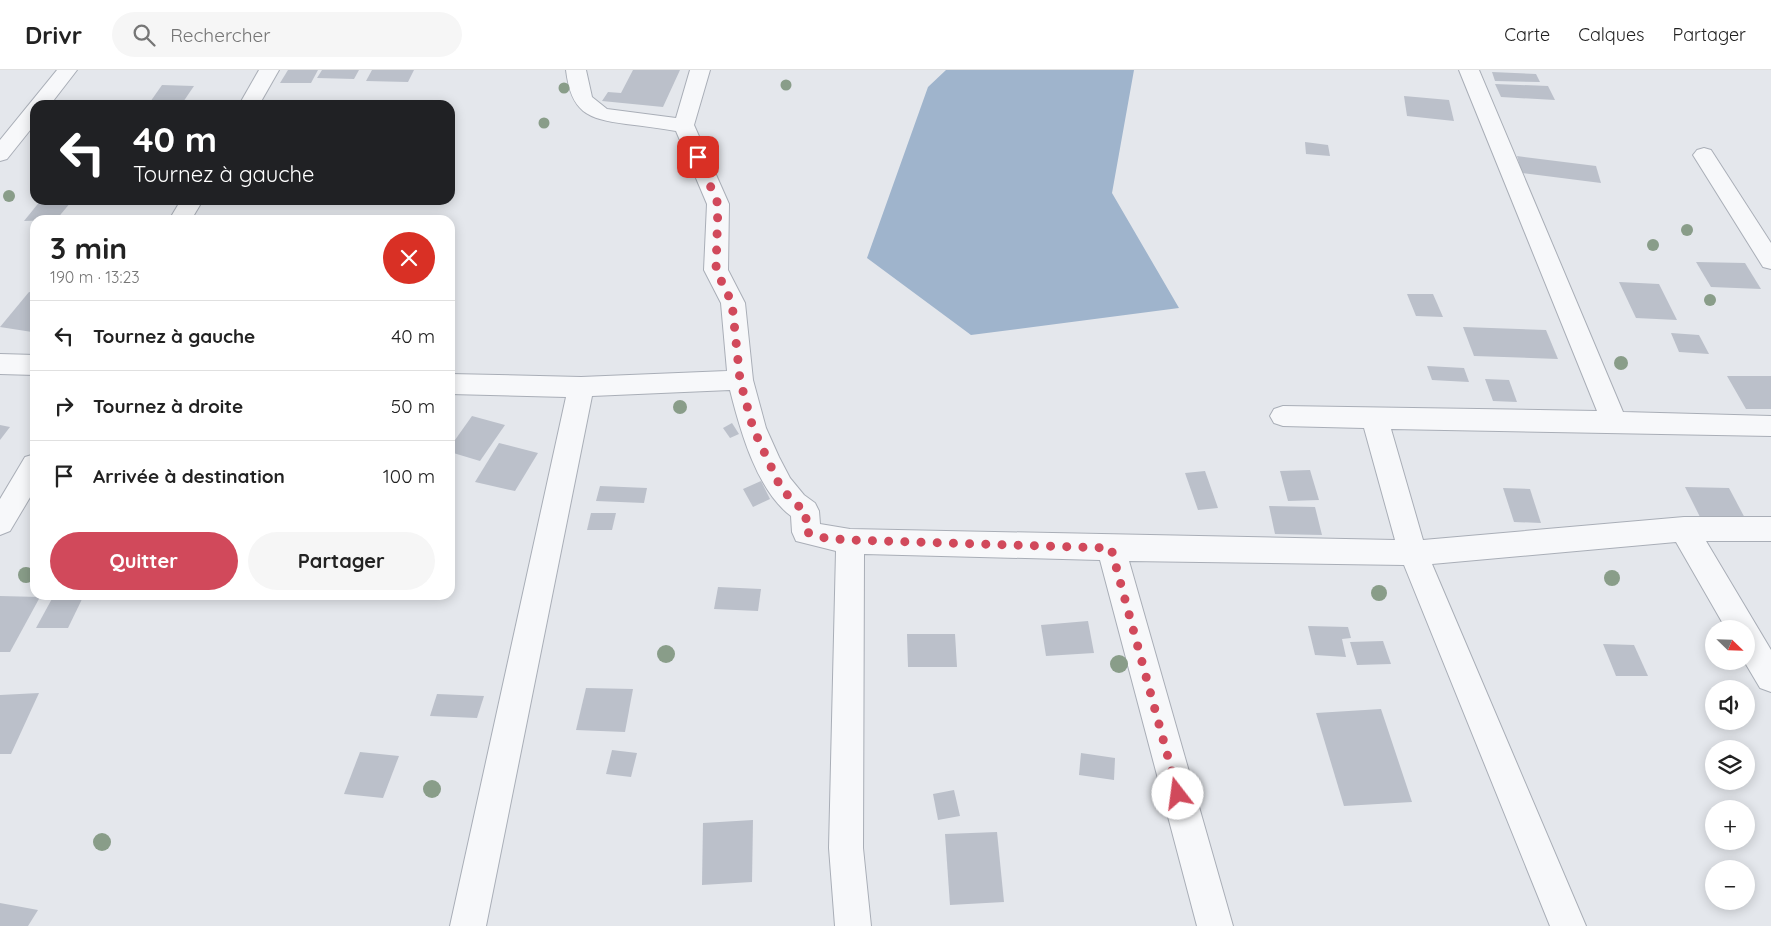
<!DOCTYPE html>
<html lang="fr">
<meta charset="utf-8">
<style>
body{margin:0;font-family:Quicksand,sans-serif;background:#f6f6f6;color:#222;height:100vh;display:flex;flex-direction:column;font-size:19px;white-space:nowrap}
*{box-sizing:border-box;margin:0}
p{font-size:16px;color:#767676}
.icon{flex:none;width:28px;height:28px;fill:none;stroke:currentColor;stroke-width:2;stroke-linecap:round;stroke-linejoin:round}
.map{position:relative;flex:1;overflow:hidden}
.side{position:absolute;left:30px;top:145px;width:425px;height:385px;display:flex;flex-direction:column;background:#fff;border-radius:15px;box-shadow:0 2px 12px #0003}
.side>*{flex:none}
.top-card{position:absolute;left:30px;top:30px;width:425px;height:105px;border-radius:15px;box-shadow:0 2px 12px #0003;background:#202124;color:#fff;overflow:hidden}
.needle{width:32px;rotate:113deg}
.fabs{position:absolute;left:1705px;top:550px;display:grid;gap:10px}
.fabs a{display:grid;place-items:center;width:50px;height:50px;border-radius:50%;background:#fff;box-shadow:0 2px 12px #0003;font-size:25px}
.pin{position:absolute;display:grid;place-items:center;width:42px;height:42px;color:#fff;margin:-21px;border-radius:10px;box-shadow:0 2px 8px #0006}
.me{position:absolute;width:55px;margin:-28px;rotate:345deg;stroke-linejoin:round;filter:drop-shadow(0 0 4px #0008)}
.turn{display:flex;align-items:center;gap:18px;height:105px;padding:0 20px;font-size:22px}
.turn .icon{width:65px;height:65px;stroke-width:2.5}
.turn b{display:block;font-size:35px;line-height:42px}
.round{display:grid;place-items:center;flex:none;width:52px;height:52px;border-radius:26px;background:#f6f6f6}
.head{display:flex;align-items:center;justify-content:space-between;height:85px;padding:0 20px}
h1{font-size:30px;font-weight:700;line-height:38px}
.action{display:flex;gap:10px;margin-top:auto;padding:10px 20px}
.action a{flex:1;height:58px;border-radius:30px;background:#d1495b;color:#fff;font-size:20px;font-weight:700;line-height:58px;text-align:center}
.action a+a{background:#f6f6f6;color:#222}
ul{padding:0;list-style:none}
li{display:flex;align-items:center;gap:15px;height:70px;padding:0 20px;border-top:1px solid #e0e0e0}
li div{flex:1}
li b{display:block;font-size:19px}
li em{font-style:normal}
header{display:flex;align-items:center;gap:30px;box-sizing:border-box;height:70px;padding:0 25px;background:#fff;border-bottom:1px solid #e0e0e0}
header strong{font-size:24px}
nav{display:flex;gap:28px;margin-inline-start:auto;font-size:18px}
.search{width:350px;height:45px;background:#f6f6f6;display:flex;align-items:center;gap:12px;box-sizing:border-box;padding:0 18px;border-radius:28px;color:#767676;font-size:19px}
.map>svg:first-child{display:block}
</style>
<header>
<strong>Drivr</strong>
<div class="search"><svg class="icon" aria-label="search" viewBox="0 0 24 24"><circle cx="10" cy="10" r="6"/><path d="M15 15l6 6"/></svg>Rechercher</div>
<nav><a>Carte</a><a>Calques</a><a>Partager</a></nav>
</header>
<div class="map">
<svg width="1771" height="856" viewBox="0 0 1771 856">
<rect width="100%" height="100%" fill="#e4e7ec"/>
<polygon fill="#9fb4cc" points="946,0 1134,0 1112,123 1179,238 971,265 867,188 928,17"/>
<g fill="#bbc0ca">
<polygon points="288,0 318,0 311,13 280,13"/>
<polygon points="322,0 359,0 354,9 317,8"/>
<polygon points="372,0 414,0 408,12 366,11"/>
<polygon points="633,0 680,0 663,37 602,31 608,22 621,23"/>
<polygon points="1492,2 1536,4 1540,12 1495,11"/>
<polygon points="1495,14 1548,16 1555,30 1501,27"/>
<polygon points="162,15 194,16 181,35 148,35"/>
<polygon points="1404,26 1449,30 1454,51 1407,46"/>
<polygon points="1305,72 1328,75 1330,86 1306,84"/>
<polygon points="1517,86 1596,96 1601,113 1522,103"/>
<polygon points="41,130 71,132 56,150 24,151"/>
<polygon points="1696,192 1745,193 1761,219 1711,217"/>
<polygon points="1619,212 1659,214 1677,250 1636,248"/>
<polygon points="29,222 35,223 35,258 32,262 0,257"/>
<polygon points="1407,224 1433,224 1443,247 1416,246"/>
<polygon points="1463,257 1546,260 1558,289 1474,286"/>
<polygon points="1671,263 1699,265 1709,284 1679,282"/>
<polygon points="1427,296 1464,298 1469,312 1432,310"/>
<polygon points="1727,306 1771,306 1771,339 1746,339"/>
<polygon points="1485,309 1509,310 1517,332 1493,331"/>
<polygon points="472,346 505,355 480,391 450,382 450,377"/>
<polygon points="732,353 739,364 730,368 723,358"/>
<polygon points="0,355 10,357 0,370"/>
<polygon points="499,373 538,383 515,421 475,412"/>
<polygon points="1310,400 1319,430 1288,431 1280,401"/>
<polygon points="1205,401 1218,438 1198,440 1185,403"/>
<polygon points="761,411 770,429 753,437 743,419"/>
<polygon points="600,416 647,418 644,433 596,431"/>
<polygon points="1685,417 1729,418 1747,452 1702,451"/>
<polygon points="1503,418 1530,419 1541,453 1514,452"/>
<polygon points="1269,436 1315,437 1322,465 1275,464"/>
<polygon points="591,443 616,443 612,460 587,460"/>
<polygon points="718,517 761,519 758,541 714,539"/>
<polygon points="54,525 84,525 68,558 36,558"/>
<polygon points="0,526 40,527 10,582 0,582"/>
<polygon points="1088,551 1094,583 1046,586 1041,555"/>
<polygon points="1308,556 1348,557 1351,568 1342,569 1346,587 1315,585"/>
<polygon points="907,564 955,564 957,597 908,597"/>
<polygon points="1383,571 1391,594 1357,595 1350,572"/>
<polygon points="1603,574 1634,575 1648,606 1616,606"/>
<polygon points="586,618 633,619 625,662 576,660"/>
<polygon points="39,623 11,684 0,684 0,625"/>
<polygon points="437,624 484,626 477,648 430,646"/>
<polygon points="1381,639 1412,732 1344,736 1316,643"/>
<polygon points="612,680 637,683 631,707 606,704"/>
<polygon points="360,682 399,686 383,728 344,724"/>
<polygon points="1081,683 1115,688 1114,710 1079,705"/>
<polygon points="954,720 960,746 938,750 933,724"/>
<polygon points="753,750 752,812 702,815 703,753"/>
<polygon points="997,762 1004,832 950,835 945,764"/>
<polygon points="0,833 38,840 28,856 0,856"/>
</g>
<g fill="none" stroke-linecap="round" stroke-linejoin="round">
<defs>
<g id="minor">
<polygon points="57,0 77,0 50,35 35,35 35,54 7,89 0,91 0,70"/>
<polygon points="259,0 279,0 259,35 239,35"/>
<path d="M566,0H586L592,27L607,39L676,48L690,0H710L694,55L729,134L728,200L745,233L753,310L766,358L779,387L790,408L804,425L815,433L819,441L820,454L850,459L1395,470L1364,358L1283,356L1274,353L1270,346L1274,339L1283,336L1597,341L1459,0H1479L1623,342L1771,346V366L1391,359L1423,470L1684,447H1771V471H1706L1771,580V622L1760,618L1744,591H1746V559H1726L1676,472L1432,494L1586,856H1550L1404,495L1129,491L1233,856H1197L1100,490L864,484L863,778L871,856H835L829,778L836,481L796,471L792,462L791,446C757,421 740,360 730,320L592,326L486,856H450L566,327L450,324V304L581,307L727,301L721,233L704,200L707,134L676,61C659,58 643,56 626,54C587,49 571,42 566,0Z"/>
<polygon points="1704,78 1711,80 1771,173 1771,199 1763,197 1693,85 1697,80"/>
<polygon points="181,130 203,130 191,150 169,150"/>
<polygon points="0,284 35,285 35,305 0,304"/>
<polygon points="35,384 35,419 10,461 0,465 0,429 25,387"/>
</g>
</defs>
<use href="#minor" stroke="#a9aeb7" stroke-width="2"/>
<use href="#minor" fill="#f7f8fa" fill-rule="evenodd"/>
</g>
<g fill="#899d89">
<circle cx="786" cy="15" r="5.5"/>
<circle cx="564" cy="18" r="5.5"/>
<circle cx="544" cy="53" r="5.5"/>
<circle cx="9" cy="126" r="6"/>
<circle cx="1687" cy="160" r="6"/>
<circle cx="1653" cy="175" r="6"/>
<circle cx="1710" cy="230" r="6"/>
<circle cx="1621" cy="293" r="7"/>
<circle cx="680" cy="337" r="7"/>
<circle cx="26" cy="505" r="8"/>
<circle cx="1612" cy="508" r="8"/>
<circle cx="1379" cy="523" r="8"/>
<circle cx="666" cy="584" r="9"/>
<circle cx="1119" cy="594" r="9"/>
<circle cx="432" cy="719" r="9"/>
<circle cx="102" cy="772" r="9"/>
</g>
<g fill="none" stroke-linecap="round" stroke-linejoin="round">
<polyline stroke="#d1495b" stroke-width="9" stroke-dasharray="0 16.2" points="698,87 718,134 716,200 732,233 740,310 753,358 780,416 794,433 806,441 806,462 825,468 850,470 1111,478 1178,724"/>
</g>
</svg>
<div class="fabs">
<a><svg class="needle" viewBox="-14 -14 28 28"><path d="M0-13l5 13h-10z" fill="#e53935"/><path d="M0 13l5-13h-10z" fill="#767676"/></svg></a>
<a><svg class="icon" aria-label="sound" viewBox="0 0 24 24"><path d="M4 9h4l5-4v14l-5-4H4zM17 9q2 3 0 6"/></svg></a>
<a><svg class="icon" aria-label="layers" viewBox="0 0 24 24"><path d="M12 4l9 5-9 5-9-5zM3 14l9 5 9-5"/></svg></a>
<a>+</a>
<a>−</a>
</div>
<div class="pin" style="left:698px;top:87px;background:#d93025"><svg class="icon" aria-label="arrive" viewBox="0 0 24 24"><path d="M6 21V4h12l-3 4 3 4H6"/></svg></div>
<svg class="me" style="left:1178px;top:724px" viewBox="-20 -20 40 40"><circle r="19" fill="#fff"/><path d="M0-13L10 11 0 6-10 11z" fill="#d1495b"/></svg>
<div class="top-card">
<div class="turn"><svg class="icon" aria-label="left" viewBox="0 0 24 24"><path d="M17 20v-9H6M10 6l-5 5 5 5"/></svg><div><b>40 m</b>Tournez à gauche</div></div>
</div>
<section class="side">
<div class="head"><div><h1>3 min</h1><p>190 m · 13:23</p></div><a class="round" style="background:#d93025;color:#fff"><svg class="icon" aria-label="close" viewBox="0 0 24 24"><path d="M6 6l12 12M18 6L6 18"/></svg></a></div>
<ul>
<li><svg class="icon" aria-label="left" viewBox="0 0 24 24"><path d="M17 20v-9H6M10 6l-5 5 5 5"/></svg><div><b>Tournez à gauche</b></div><em>40 m</em></li>
<li><svg class="icon" aria-label="right" viewBox="0 0 24 24"><path d="M7 20v-9h11M14 6l5 5-5 5"/></svg><div><b>Tournez à droite</b></div><em>50 m</em></li>
<li><svg class="icon" aria-label="arrive" viewBox="0 0 24 24"><path d="M6 21V4h12l-3 4 3 4H6"/></svg><div><b>Arrivée à destination</b></div><em>100 m</em></li>
</ul>
<div class="action"><a>Quitter</a><a>Partager</a></div>
</section>
</div>
